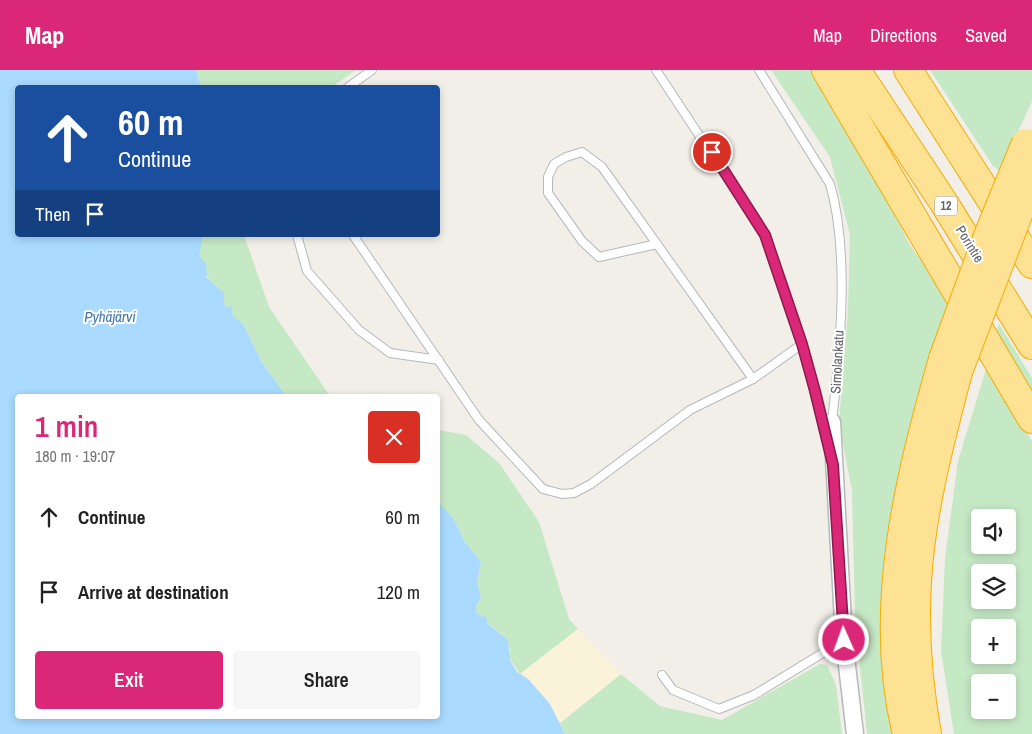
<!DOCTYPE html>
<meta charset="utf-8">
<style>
body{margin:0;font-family:"Archivo Narrow",sans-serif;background:#f6f6f6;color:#222;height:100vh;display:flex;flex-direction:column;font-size:19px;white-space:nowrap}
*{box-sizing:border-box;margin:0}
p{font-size:16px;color:#767676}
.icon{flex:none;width:28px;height:28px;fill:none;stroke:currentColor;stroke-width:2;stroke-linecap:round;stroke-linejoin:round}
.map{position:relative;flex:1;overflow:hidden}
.sheet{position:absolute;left:15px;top:324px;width:425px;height:325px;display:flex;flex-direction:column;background:#fff;border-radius:5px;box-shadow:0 2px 8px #0003}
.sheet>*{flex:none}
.banner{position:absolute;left:15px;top:15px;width:425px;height:152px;border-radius:5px;box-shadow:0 2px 8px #0003;background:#1a4fa0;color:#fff;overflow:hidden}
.fabs{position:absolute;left:971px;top:439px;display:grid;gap:10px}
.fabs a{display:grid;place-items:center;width:45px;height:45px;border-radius:5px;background:#fff;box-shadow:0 2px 8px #0003;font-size:25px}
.pin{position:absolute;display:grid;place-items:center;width:42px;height:42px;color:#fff;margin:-21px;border:2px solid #fff;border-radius:50%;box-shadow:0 1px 5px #0007}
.me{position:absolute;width:55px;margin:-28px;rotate:358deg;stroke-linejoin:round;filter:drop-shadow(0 0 4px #0008)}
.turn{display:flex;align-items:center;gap:18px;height:105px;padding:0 20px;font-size:22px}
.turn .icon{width:65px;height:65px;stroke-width:2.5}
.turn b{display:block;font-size:35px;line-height:42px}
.then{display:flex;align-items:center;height:48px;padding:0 20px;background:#0003;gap:10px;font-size:19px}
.round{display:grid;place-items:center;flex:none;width:52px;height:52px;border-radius:5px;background:#f6f6f6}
.overview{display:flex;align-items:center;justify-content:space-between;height:85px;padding:0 20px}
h1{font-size:30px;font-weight:600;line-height:38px;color:#db2777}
.action{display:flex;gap:10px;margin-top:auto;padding:10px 20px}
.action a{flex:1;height:58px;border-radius:5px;background:#db2777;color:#fff;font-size:20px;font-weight:600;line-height:58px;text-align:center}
.action a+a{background:#f6f6f6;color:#222}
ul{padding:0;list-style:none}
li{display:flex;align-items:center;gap:15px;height:75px;padding:0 20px}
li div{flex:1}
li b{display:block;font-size:19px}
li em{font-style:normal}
header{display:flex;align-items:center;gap:30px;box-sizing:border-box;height:70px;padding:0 25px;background:#db2777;color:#fff}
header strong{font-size:24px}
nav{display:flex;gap:28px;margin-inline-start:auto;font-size:18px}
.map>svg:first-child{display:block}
</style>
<header>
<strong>Map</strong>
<nav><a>Map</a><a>Directions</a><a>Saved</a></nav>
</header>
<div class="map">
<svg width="1032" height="664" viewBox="0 0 1032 664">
<rect width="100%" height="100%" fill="#f1efe8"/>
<g fill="#c5e8c5" fill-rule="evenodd">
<polygon points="196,0 356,0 330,18 201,17"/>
<polygon points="771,0 815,0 848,55 910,175 951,233 901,664 867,664 855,547 852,421 839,353 848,239 850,165 830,87"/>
<polygon points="930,0 1032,0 1032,31 1000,101 993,96"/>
<path d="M203,165H244L269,237L330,326H286L261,291L243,254L233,246L231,236L228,238C220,230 200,196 199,185C198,179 200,171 203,165Z"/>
<polygon points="999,254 1032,308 1032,326 995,263"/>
<path d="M987,296L1032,371V664H954L941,581L945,488L958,391ZM980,448H1008V475H980ZM980,502H1008V530H980ZM980,558H1008V585H980ZM980,612H1008V640H980Z"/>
<polygon points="438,360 466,365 499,393 539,452 569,549 578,559 520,604 508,586 510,582 508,570 477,544 476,536 481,528 477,511 481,492 464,471 454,449 438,432"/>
<polygon points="820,594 827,595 836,615 842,664 565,664 560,653 621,604 660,636 722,650"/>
</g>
<path fill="#fbf3d9" d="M578,559L621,604L560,653C549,633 538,618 520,604Z"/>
<polygon fill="#aadaff" points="0,0 196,0 201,17 18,18 18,165 203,165 199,186 206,193 207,208 224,223 224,234 228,238 231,235 233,246 243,254 261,291 286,326 18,326 18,646 438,646 438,432 454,449 464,471 481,492 477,511 481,528 476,536 477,544 487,548 487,553 508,570 510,590 517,602 528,609 550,634 565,664 0,664"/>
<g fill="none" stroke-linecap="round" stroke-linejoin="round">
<defs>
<g id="lane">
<polyline points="656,0 765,165 802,274 826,367"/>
<path d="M759,0L830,114C850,183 840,281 832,352"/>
<polyline points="347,18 372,0"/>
<polyline points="297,165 307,201 359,260 390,283 439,290"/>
<polyline points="353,165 479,350 543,419 562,424 574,423 591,414 690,340 753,309 802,274"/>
<polyline points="657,174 599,187 582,171 548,123 548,107 554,94 566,87 582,82 602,97 753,309"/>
<polyline points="662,605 673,620 719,639 754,625 844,570"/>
</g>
<polyline id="street" points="832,352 844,570 855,664"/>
<g id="highway">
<polyline points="826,0 1032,349"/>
<polyline points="856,0 944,133 1032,275"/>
<polyline points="908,0 1032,194"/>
<path d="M907,664C876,540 909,409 943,289"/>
<path d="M927,664C918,614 914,563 917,512C921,441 940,371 958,302"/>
</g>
</defs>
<use href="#lane" stroke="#b5b8bc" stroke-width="10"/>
<use href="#street" stroke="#b5b8bc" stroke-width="19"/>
<use href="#highway" stroke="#f9ab00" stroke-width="30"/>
<use href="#lane" stroke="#fff" stroke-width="8"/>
<use href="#street" stroke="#fff" stroke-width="16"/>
<use href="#highway" stroke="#fde293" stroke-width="28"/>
<defs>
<g id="highway-bridge">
<polyline points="943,289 989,163 1026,73"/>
<polyline points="958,302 1032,108"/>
</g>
</defs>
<use href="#highway-bridge" stroke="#f9ab00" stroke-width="30" stroke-linecap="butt"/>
<use href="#highway-bridge" stroke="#fde293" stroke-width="28"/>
</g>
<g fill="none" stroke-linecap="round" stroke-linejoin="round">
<defs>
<polyline id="route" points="712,82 765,165 802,274 815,321 833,395 844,570"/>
</defs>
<use href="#route" stroke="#8e194d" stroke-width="12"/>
<use href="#route" stroke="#db2777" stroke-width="9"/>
</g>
<g text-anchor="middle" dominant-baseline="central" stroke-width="4" stroke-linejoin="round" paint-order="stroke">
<rect fill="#fff" stroke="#8f9295" stroke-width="1" x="935" y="126.5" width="22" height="19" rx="4"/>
<g font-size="12" font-weight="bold" fill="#5f6368">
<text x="946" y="136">12</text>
</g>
<g font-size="14" fill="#5f6368" stroke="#fff">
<text transform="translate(970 174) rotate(58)">Porintie</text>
<text transform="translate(837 292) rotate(-87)">Simolankatu</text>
</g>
<g font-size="15" font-style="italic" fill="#4174aa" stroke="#fff">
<text x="110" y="246">Pyhäjärvi</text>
</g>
</g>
</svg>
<div class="fabs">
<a><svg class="icon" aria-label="sound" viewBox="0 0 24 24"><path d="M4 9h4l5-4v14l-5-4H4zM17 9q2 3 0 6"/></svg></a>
<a><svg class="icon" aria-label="layers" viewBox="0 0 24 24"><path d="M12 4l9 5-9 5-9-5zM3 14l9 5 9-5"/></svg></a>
<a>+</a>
<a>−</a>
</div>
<div class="pin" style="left:712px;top:82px;background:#d93025"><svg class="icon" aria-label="arrive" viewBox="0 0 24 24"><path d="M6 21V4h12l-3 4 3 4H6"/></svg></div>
<svg class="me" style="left:844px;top:570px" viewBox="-20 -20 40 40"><circle r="17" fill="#db2777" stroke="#fff" stroke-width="3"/><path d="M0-11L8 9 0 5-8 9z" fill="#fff"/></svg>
<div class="banner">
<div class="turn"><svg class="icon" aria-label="ahead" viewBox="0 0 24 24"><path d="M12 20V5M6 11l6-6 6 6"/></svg><div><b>60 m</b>Continue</div></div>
<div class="then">Then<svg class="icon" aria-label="arrive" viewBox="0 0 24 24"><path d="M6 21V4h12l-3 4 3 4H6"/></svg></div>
</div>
<section class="sheet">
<div class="overview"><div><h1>1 min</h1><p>180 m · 19:07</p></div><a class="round" style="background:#d93025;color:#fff"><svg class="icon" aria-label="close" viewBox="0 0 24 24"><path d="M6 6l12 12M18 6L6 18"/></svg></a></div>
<ul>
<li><svg class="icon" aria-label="ahead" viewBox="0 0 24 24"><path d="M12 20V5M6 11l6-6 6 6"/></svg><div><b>Continue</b></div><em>60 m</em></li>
<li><svg class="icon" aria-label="arrive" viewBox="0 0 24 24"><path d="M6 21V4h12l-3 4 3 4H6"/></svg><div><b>Arrive at destination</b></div><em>120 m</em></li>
</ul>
<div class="action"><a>Exit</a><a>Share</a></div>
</section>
</div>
